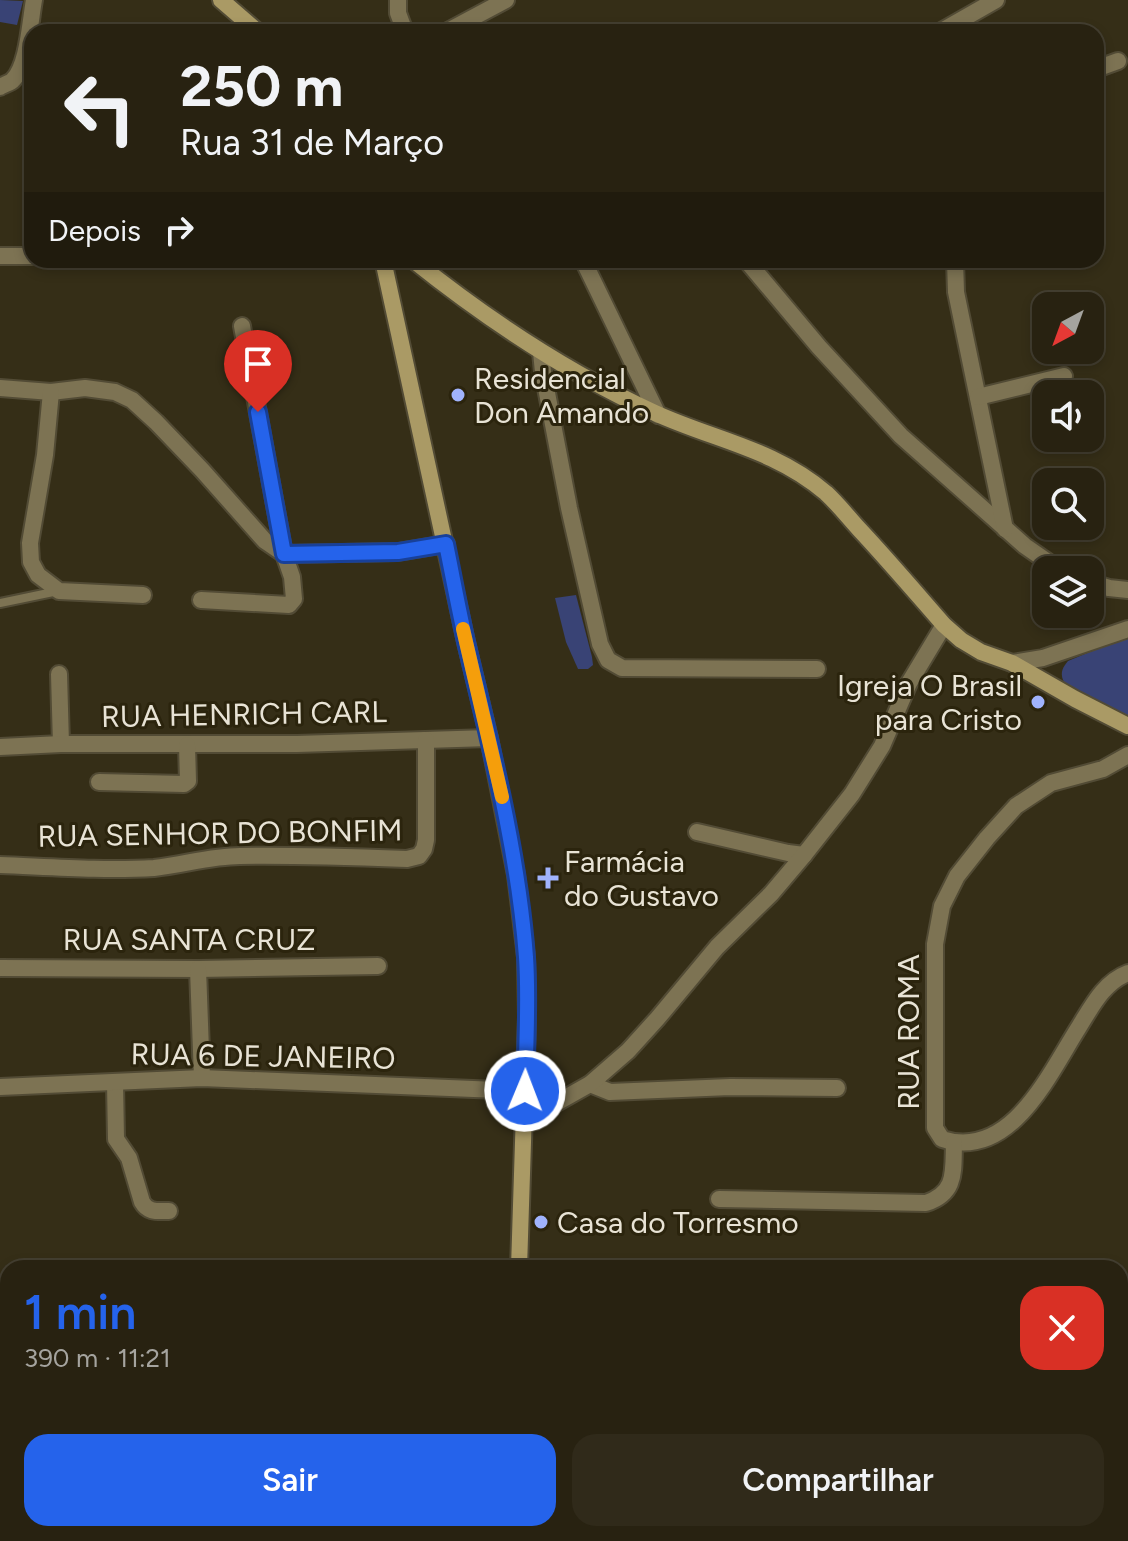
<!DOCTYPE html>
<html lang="pt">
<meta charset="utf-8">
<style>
body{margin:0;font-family:Figtree,sans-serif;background:#302a1a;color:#f1f3f6;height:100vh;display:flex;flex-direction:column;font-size:30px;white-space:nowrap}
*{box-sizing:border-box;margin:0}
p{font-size:26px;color:#a5a49f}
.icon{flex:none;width:44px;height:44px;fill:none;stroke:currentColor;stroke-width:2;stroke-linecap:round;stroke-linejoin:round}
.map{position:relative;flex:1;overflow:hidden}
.side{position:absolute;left:0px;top:1260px;width:1128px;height:282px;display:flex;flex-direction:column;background:#282211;border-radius:24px 24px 0 0;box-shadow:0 4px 12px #0003,0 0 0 2px #443f31}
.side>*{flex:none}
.banner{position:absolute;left:24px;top:24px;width:1080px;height:244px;border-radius:24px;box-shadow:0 4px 12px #0003,0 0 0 2px #443f31;background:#282211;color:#f1f3f6;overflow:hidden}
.needle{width:52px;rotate:221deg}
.buttons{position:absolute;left:1032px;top:292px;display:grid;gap:16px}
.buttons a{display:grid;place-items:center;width:72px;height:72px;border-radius:16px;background:#282211;box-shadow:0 4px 12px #0003,0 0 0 2px #443f31;font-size:40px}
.pin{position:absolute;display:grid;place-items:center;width:68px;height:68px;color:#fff;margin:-82px -34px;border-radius:50% 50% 50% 0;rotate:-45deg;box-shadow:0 0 8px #0007}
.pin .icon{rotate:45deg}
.me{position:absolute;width:88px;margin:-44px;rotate:1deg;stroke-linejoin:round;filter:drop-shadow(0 0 6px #0008)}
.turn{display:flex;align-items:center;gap:28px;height:168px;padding:0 24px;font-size:36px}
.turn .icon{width:104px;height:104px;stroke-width:2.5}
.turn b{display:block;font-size:56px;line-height:68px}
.then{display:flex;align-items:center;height:76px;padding:0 24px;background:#0003;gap:16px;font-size:30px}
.round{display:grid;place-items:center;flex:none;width:84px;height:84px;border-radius:24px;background:#302a1a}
.summary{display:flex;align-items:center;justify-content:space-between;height:136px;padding:0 24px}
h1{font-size:48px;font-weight:600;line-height:60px;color:#2563eb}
.primary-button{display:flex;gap:16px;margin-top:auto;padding:16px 24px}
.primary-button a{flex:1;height:92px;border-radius:24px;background:#2563eb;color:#fff;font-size:32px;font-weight:600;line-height:92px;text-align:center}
.primary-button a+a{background:#302a1a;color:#f1f3f6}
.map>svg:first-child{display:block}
</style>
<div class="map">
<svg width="1128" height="1541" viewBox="0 0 1128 1541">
<rect width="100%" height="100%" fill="#352e17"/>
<g fill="#394375">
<polygon points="0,0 23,1 17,25 0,22"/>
<polygon points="576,595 592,657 593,665 588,669 578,669 566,642 555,598"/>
<path d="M1128,636V716C1114,711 1069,693 1063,680C1060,672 1063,667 1068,661Z"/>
</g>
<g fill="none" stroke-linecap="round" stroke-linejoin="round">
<defs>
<polyline id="lane" points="0,603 58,591"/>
<g id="street">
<polyline points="398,0 398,13 405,32"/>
<polyline points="446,32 506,0"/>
<polyline points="940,32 996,0"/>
<polyline points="1096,69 1118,61"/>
<path d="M0,87C1,86 11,82 12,81C28,67 30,21 34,0"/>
<polyline points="0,256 32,256"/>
<polyline points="583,260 658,415"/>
<polyline points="746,260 819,347 901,436 1025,546 1048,562 1063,570"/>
<polyline points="955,260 956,292 1005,529"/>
<polyline points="541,352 543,372 569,508 600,644 608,660 622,668 817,669"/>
<polyline points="0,388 51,392 85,388 115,392 132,400 156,422 202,470 265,541 284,554 398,552 446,544"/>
<polyline points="51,392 45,455 30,543 31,562 38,575 59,591 143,595"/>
<polyline points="978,397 1064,376"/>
<polyline points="1090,582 1109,588 1128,590"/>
<polyline points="201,600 289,605 294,599 292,577 284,554 242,326"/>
<polyline points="1012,663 1043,658 1128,629"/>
<polyline points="59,674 61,744"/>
<polyline points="0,747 61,744 297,744 489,738"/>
<path d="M1128,755L1103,769L1051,783L1016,806L987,838L957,876L942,906L935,944V1128L942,1139C1011,1161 1049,1074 1079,1027C1092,1006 1104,982 1128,973"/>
<polyline points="99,782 184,784 188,781 187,745"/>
<polyline points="697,832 788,853 804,855"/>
<path d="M0,865C51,867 103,871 154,868C183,865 211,856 240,856C295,855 351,857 407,859L419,856L424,849L426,840V740"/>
<polyline points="0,968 198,969 378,966"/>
<polyline points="198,969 202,1078"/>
<path d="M115,1082L116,1139L129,1158L142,1202C148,1213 158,1211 169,1211"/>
<polyline points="590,1084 610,1092 730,1087 837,1088"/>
<polyline points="0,1087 202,1078 525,1091"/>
<polyline points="525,1114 542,1111 590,1084 628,1051 657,1019 717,947 771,894 804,855 852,794 882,746 909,683 944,625"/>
<path d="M719,1199L926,1203C957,1193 953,1171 954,1143"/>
<polyline points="1120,1472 1128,1472"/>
<polyline points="0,1496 8,1497"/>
<polyline points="574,1534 588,1541"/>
</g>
<g id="secondary">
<polyline points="221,0 258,32"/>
<polyline points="383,260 466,642 489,738 516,875 526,957 527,1017 519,1268"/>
<path d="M413,260C488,320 568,373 655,413C714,440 775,449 826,493C838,504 848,517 859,529C888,560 916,593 944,625L961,640L981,652L1012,663L1075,699L1128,726"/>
<polyline points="542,1534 546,1541"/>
</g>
</defs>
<use href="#lane" stroke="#524b35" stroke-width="12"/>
<use href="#street" stroke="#524b35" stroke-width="20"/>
<use href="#secondary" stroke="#524b35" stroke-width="20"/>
<use href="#lane" stroke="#7d7353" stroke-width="8"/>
<use href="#street" stroke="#7d7353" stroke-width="16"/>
<use href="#secondary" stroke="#aa9a65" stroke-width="16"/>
</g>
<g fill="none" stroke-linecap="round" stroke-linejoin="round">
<defs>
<path id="route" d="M258,412L284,554L398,552L446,544C453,578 459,612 467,646C491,748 518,851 526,957C529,1001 526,1046 525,1091"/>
</defs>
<use href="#route" stroke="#184099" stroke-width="20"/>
<use href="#route" stroke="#2563eb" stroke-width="14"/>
<polyline stroke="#f59e0b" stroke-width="14" points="463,629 502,797"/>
</g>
<g fill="#a0b3fd" stroke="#2b240d" stroke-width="3">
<circle cx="458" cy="395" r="8"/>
<circle cx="1038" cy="702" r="8"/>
<path d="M544 866h8v8h8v8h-8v8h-8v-8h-8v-8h8z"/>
<circle cx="541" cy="1222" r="8"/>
</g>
<g text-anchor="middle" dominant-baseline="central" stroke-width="6" stroke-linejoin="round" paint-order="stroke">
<g font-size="30" fill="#e8e3d5" stroke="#2b240d" text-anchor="start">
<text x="474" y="378">Residencial<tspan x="474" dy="34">Don Amando</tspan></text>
<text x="1022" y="685" text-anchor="end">Igreja O Brasil<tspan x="1022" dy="34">para Cristo</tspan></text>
<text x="564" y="861">Farmácia<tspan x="564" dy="34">do Gustavo</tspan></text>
<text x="557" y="1222">Casa do Torresmo</text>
</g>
<g font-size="30" fill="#e8e3d5" stroke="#2b240d">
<text transform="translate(244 714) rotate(-1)">RUA HENRICH CARL</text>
<text transform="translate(220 833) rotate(-1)">RUA SENHOR DO BONFIM</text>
<text x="189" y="939">RUA SANTA CRUZ</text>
<text transform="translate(908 1032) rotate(-90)">RUA ROMA</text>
<text transform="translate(263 1056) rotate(1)">RUA 6 DE JANEIRO</text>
</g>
</g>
</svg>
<div class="buttons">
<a><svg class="needle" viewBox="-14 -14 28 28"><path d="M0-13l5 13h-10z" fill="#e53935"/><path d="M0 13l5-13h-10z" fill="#a5a49f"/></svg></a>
<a><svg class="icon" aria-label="sound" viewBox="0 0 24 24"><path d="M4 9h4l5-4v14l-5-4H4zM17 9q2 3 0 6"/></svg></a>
<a><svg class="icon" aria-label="search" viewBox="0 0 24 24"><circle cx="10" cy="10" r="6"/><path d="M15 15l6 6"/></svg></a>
<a><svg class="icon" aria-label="layers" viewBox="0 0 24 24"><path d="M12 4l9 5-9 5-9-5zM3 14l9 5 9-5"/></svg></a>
</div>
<div class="pin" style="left:258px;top:412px;background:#d93025"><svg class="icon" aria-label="arrive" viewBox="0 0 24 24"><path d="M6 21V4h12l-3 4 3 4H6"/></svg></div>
<svg class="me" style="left:525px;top:1091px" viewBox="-20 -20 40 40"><circle r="17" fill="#2563eb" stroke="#fff" stroke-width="3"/><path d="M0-11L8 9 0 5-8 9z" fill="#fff"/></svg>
<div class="banner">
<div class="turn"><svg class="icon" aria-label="left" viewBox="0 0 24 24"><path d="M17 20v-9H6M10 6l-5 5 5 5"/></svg><div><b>250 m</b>Rua 31 de Março</div></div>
<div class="then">Depois<svg class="icon" aria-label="right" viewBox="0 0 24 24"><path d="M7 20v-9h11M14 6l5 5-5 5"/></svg></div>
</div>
<section class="side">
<div class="summary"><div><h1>1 min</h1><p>390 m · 11:21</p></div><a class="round" style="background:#d93025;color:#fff"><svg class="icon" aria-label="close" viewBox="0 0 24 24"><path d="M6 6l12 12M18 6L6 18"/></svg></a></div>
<div class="primary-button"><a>Sair</a><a>Compartilhar</a></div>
</section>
</div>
